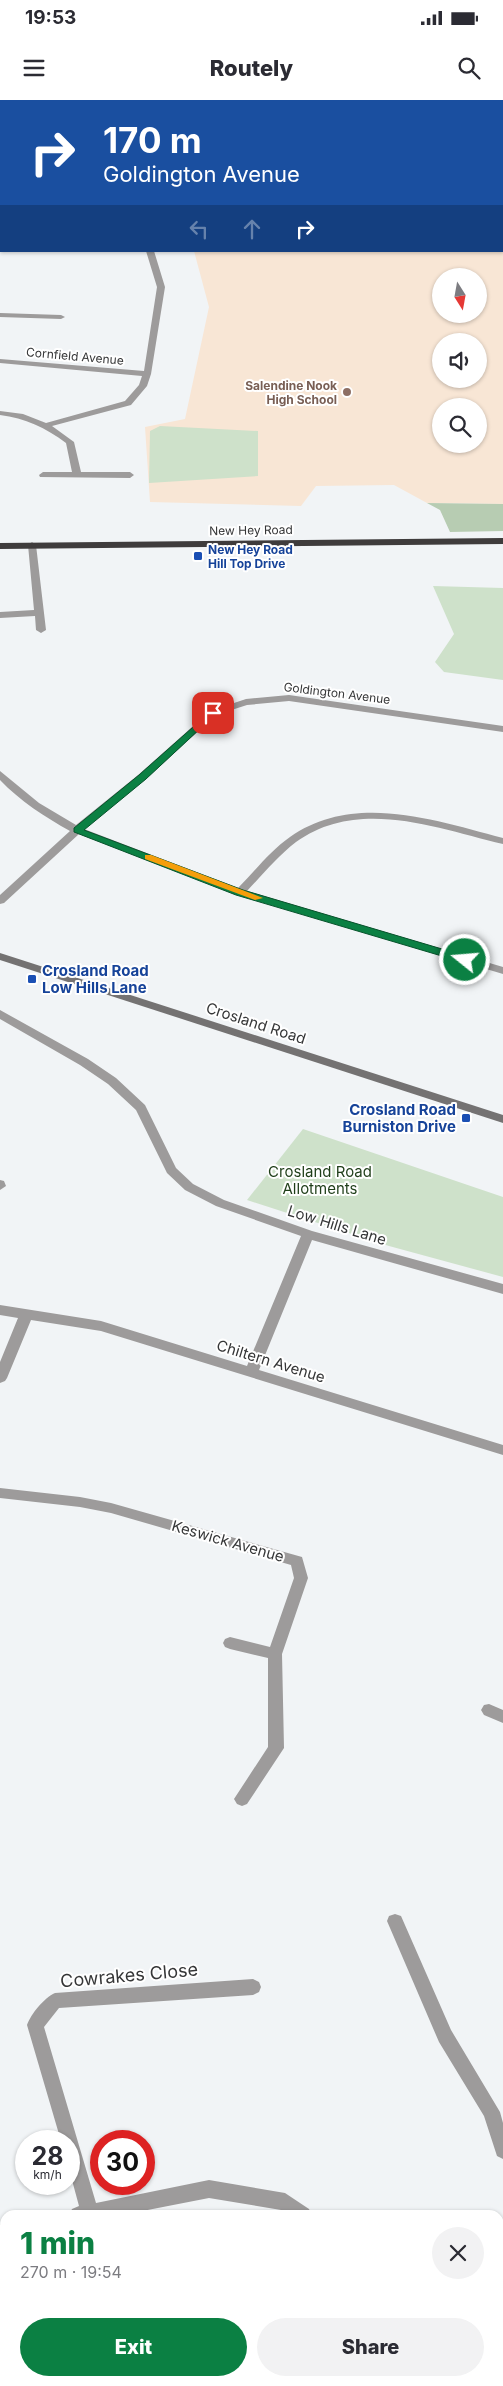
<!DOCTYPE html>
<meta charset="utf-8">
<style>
body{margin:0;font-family:Inter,sans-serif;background:#f2f2f3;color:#2b2b33;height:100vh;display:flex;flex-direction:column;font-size:19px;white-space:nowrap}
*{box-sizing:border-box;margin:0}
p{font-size:16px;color:#7c7c81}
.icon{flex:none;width:28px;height:28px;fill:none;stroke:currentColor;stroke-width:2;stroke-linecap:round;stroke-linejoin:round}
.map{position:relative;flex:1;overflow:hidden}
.details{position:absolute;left:0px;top:2110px;width:504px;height:176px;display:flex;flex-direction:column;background:#fff;border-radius:15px 15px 0 0;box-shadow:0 1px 4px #0004}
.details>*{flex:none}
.top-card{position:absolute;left:0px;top:0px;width:504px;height:152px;box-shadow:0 1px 4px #0004;background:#1a4fa0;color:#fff;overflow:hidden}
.needle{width:32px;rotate:169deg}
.tools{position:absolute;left:432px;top:168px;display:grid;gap:10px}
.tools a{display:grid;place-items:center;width:55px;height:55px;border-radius:50%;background:#fff;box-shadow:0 1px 4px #0004;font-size:25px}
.speed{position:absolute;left:15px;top:2030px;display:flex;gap:10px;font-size:25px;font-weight:700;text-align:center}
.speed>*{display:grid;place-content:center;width:65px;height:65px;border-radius:50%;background:#fff;box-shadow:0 1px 4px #0004;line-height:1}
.speed small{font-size:12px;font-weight:400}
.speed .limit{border:8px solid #d22;background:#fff;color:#111}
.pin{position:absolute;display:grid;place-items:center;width:42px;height:42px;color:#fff;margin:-21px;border-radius:10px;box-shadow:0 2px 8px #0006}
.me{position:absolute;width:55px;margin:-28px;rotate:287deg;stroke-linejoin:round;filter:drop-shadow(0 0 4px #0008)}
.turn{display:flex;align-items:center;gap:18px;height:105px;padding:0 20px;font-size:22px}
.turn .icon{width:65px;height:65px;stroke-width:2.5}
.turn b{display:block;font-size:35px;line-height:42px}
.lanes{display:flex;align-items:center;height:48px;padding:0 20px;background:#0003;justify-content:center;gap:25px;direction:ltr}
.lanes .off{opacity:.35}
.round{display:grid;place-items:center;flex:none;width:52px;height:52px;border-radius:26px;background:#f2f2f3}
.head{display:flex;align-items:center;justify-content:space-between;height:85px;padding:0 20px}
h1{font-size:30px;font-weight:800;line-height:38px;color:#0b8043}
.action{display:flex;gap:10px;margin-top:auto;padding:10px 20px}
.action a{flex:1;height:58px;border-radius:30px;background:#0b8043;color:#fff;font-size:20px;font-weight:800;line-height:58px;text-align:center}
.action a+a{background:#f2f2f3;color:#2b2b33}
.status{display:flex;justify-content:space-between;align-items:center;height:35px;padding:0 25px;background:#fff;direction:ltr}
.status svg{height:14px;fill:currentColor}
header{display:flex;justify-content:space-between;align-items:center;height:65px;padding:0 20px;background:#fff;font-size:22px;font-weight:800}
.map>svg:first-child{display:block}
</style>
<div class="status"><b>19:53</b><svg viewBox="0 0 49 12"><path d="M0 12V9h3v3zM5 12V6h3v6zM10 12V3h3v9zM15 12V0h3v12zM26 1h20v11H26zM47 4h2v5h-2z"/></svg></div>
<header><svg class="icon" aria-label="menu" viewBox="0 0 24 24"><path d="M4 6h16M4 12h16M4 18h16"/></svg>Routely<svg class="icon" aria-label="search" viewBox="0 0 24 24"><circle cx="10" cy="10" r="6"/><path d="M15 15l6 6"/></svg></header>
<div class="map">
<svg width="503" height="2286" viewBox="0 0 503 2286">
<rect width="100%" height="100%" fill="#f1f4f6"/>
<path fill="#f8e6d5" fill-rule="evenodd" d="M503,12V404L427,403L394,385L316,386L301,406L150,402L145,327L185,319L209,207L194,151H502ZM441,176H479V214H441ZM441,241H479V279H441ZM441,306H479V344H441Z"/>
<g fill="#cee1ca">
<polygon points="160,326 258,331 258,376 149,383 150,331"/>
<polygon points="433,486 503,488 503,580 444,572 435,562 454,534"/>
<polygon points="303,1029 503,1097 503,1177 389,1146 247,1100"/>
</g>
<polygon fill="#b7ccb2" points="427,403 503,404 503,431 450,432 440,410"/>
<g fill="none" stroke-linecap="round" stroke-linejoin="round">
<g fill="#9d9b9b" fill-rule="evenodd">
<rect x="0" y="22" width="1" height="4"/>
<path d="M146,151H154L165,187L151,274L147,286L131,305L52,326L74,342L81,372H130L134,375L130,378L40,377L39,375L43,372H72L66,343C46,328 25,318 0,315V311L23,314L46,323L125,301L139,285L142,276L0,263V259L144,271L157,187Z"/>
<polygon points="0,213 61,215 65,217 61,219 0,217"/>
<polygon points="32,442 36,445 46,530 41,533 36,530 35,516 0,518 0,512 34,510 28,445"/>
<path d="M289,595L503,626V632L289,601L247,605L216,615L146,679L84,729L238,788C255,771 270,751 290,737C354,692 434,720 503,738V744C437,728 358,697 296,742C278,756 263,774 247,791L503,867V874L236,794L79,734L4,803L0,804V795L70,731C45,717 20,701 0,680V671L39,703L76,725L138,675L210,611L246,599Z"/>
<polygon points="0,910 88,959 116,978 145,1005 176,1068 193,1084 224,1100 312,1131 503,1184 503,1194 312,1140 259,1270 503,1345 503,1355 101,1231 31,1220 7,1278 5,1281 0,1283 0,1262 18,1218 0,1215 0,1205 101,1221 247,1266 301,1136 216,1106 185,1090 167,1073 136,1010 108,984 80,965 0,919"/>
<polygon points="0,1080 4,1081 6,1086 0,1090"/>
<polygon points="0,1388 80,1397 111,1403 302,1457 308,1478 282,1554 284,1648 247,1704 242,1706 237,1704 234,1699 268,1647 268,1558 230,1549 225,1547 223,1543 225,1539 230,1537 270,1547 294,1478 291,1465 111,1413 80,1407 0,1398"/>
<polygon points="489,1604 503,1610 503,1623 484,1615 481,1610 484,1605"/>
<polygon points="395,1814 401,1816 451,1930 500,2012 503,2023 503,2059 497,2056 484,2016 439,1942 387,1821 389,1816"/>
<path d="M253,1879L259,1882L261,1887L259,1892L253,1895L59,1908L44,1927L96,2103L209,2080L285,2093L309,2109L312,2115H288L281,2110L209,2098L122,2115H69L72,2109L79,2106L69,2069V2041H61L27,1925C31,1914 44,1898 55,1893Z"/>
<polygon points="5,2123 5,2141 0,2142 0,2124"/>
</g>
<g fill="#747272" fill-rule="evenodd">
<polygon points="0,853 503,1015 503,1023 0,860"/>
<polygon points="503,2120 503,2138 499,2139 499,2121"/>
<polygon points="47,2281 83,2281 81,2286 45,2286"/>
<polygon points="246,2281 264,2281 265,2286 247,2286"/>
</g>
<polygon fill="#3f3c3c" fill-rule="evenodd" points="503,438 503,444 0,449 0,443"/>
</g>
<polygon fill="#0b8043" stroke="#07532c" points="210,612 217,613 146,679 84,730 243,790 469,857 469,862 462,862 236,795 74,732 74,728 139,675"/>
<polygon fill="#f59e0b" points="145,755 151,755 263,798 255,800 145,759"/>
<circle fill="#8d6e63" stroke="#fff" stroke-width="2" cx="347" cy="292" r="5"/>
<g fill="#1a4fb4" stroke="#fff" stroke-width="2">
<rect x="193" y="451" width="10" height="10" rx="2.5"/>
<rect x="27" y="874" width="10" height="10" rx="2.5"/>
<rect x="461" y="1013" width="10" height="10" rx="2.5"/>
</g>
<g text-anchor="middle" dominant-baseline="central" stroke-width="4" stroke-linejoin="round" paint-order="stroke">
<g font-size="12" fill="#353637" stroke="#fff">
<text transform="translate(75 256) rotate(5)">Cornfield Avenue</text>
<text transform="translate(251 430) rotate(-1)">New Hey Road</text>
<text transform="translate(337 593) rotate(7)">Goldington Avenue</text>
</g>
<g font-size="12" font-weight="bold" fill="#785e54" stroke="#fff" text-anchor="end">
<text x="337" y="285">Salendine Nook<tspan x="337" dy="14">High School</tspan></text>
</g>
<g font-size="12" font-weight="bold" fill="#164399" stroke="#fff" text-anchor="start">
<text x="208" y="449">New Hey Road<tspan x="208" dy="14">Hill Top Drive</tspan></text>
</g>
<g font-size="15" font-weight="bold" fill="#164399" stroke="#fff" text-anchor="start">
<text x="42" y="870">Crosland Road<tspan x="42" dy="17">Low Hills Lane</tspan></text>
<text x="456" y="1009" text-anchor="end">Crosland Road<tspan x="456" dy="17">Burniston Drive</tspan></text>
</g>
<g font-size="15" fill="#353637" stroke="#fff">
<text transform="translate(256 923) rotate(18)">Crosland Road</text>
<text transform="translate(337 1125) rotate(17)">Low Hills Lane</text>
<text transform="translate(271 1261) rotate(17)">Chiltern Avenue</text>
<text transform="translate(228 1441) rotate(16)">Keswick Avenue</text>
</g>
<g font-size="15" fill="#1f3e19" stroke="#fff">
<text x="320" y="1071">Crosland Road<tspan x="320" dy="17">Allotments</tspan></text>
</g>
<g font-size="18" fill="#353637" stroke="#fff">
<text transform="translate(129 1875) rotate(-5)">Cowrakes Close</text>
</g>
</g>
</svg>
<div class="tools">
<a><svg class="needle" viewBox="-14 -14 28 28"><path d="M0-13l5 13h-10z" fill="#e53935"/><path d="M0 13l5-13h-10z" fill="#7c7c81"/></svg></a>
<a><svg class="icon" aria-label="sound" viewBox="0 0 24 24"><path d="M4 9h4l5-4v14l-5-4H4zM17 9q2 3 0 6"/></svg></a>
<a><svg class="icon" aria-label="search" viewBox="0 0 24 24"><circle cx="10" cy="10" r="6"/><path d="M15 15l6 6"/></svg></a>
</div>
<div class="speed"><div>28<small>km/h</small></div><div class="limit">30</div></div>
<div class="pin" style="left:213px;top:613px;background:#d93025"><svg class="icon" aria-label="arrive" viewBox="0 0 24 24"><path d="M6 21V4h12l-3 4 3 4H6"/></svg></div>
<svg class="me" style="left:465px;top:860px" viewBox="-20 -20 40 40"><circle r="17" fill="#0b8043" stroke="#fff" stroke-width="3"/><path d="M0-11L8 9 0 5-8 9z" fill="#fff"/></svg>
<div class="top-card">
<div class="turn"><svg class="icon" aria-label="right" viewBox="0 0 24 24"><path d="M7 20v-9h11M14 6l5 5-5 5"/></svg><div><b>170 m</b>Goldington Avenue</div></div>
<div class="lanes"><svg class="icon off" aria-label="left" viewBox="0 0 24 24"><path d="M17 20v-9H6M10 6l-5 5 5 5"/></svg><svg class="icon off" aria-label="ahead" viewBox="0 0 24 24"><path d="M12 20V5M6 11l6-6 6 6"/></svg><svg class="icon" aria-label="right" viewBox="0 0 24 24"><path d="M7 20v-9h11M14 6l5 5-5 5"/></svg></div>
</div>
<section class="details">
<div class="head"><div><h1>1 min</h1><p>270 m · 19:54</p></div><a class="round"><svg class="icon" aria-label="close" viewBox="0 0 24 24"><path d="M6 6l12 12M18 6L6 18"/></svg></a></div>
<div class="action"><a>Exit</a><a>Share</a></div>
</section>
</div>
